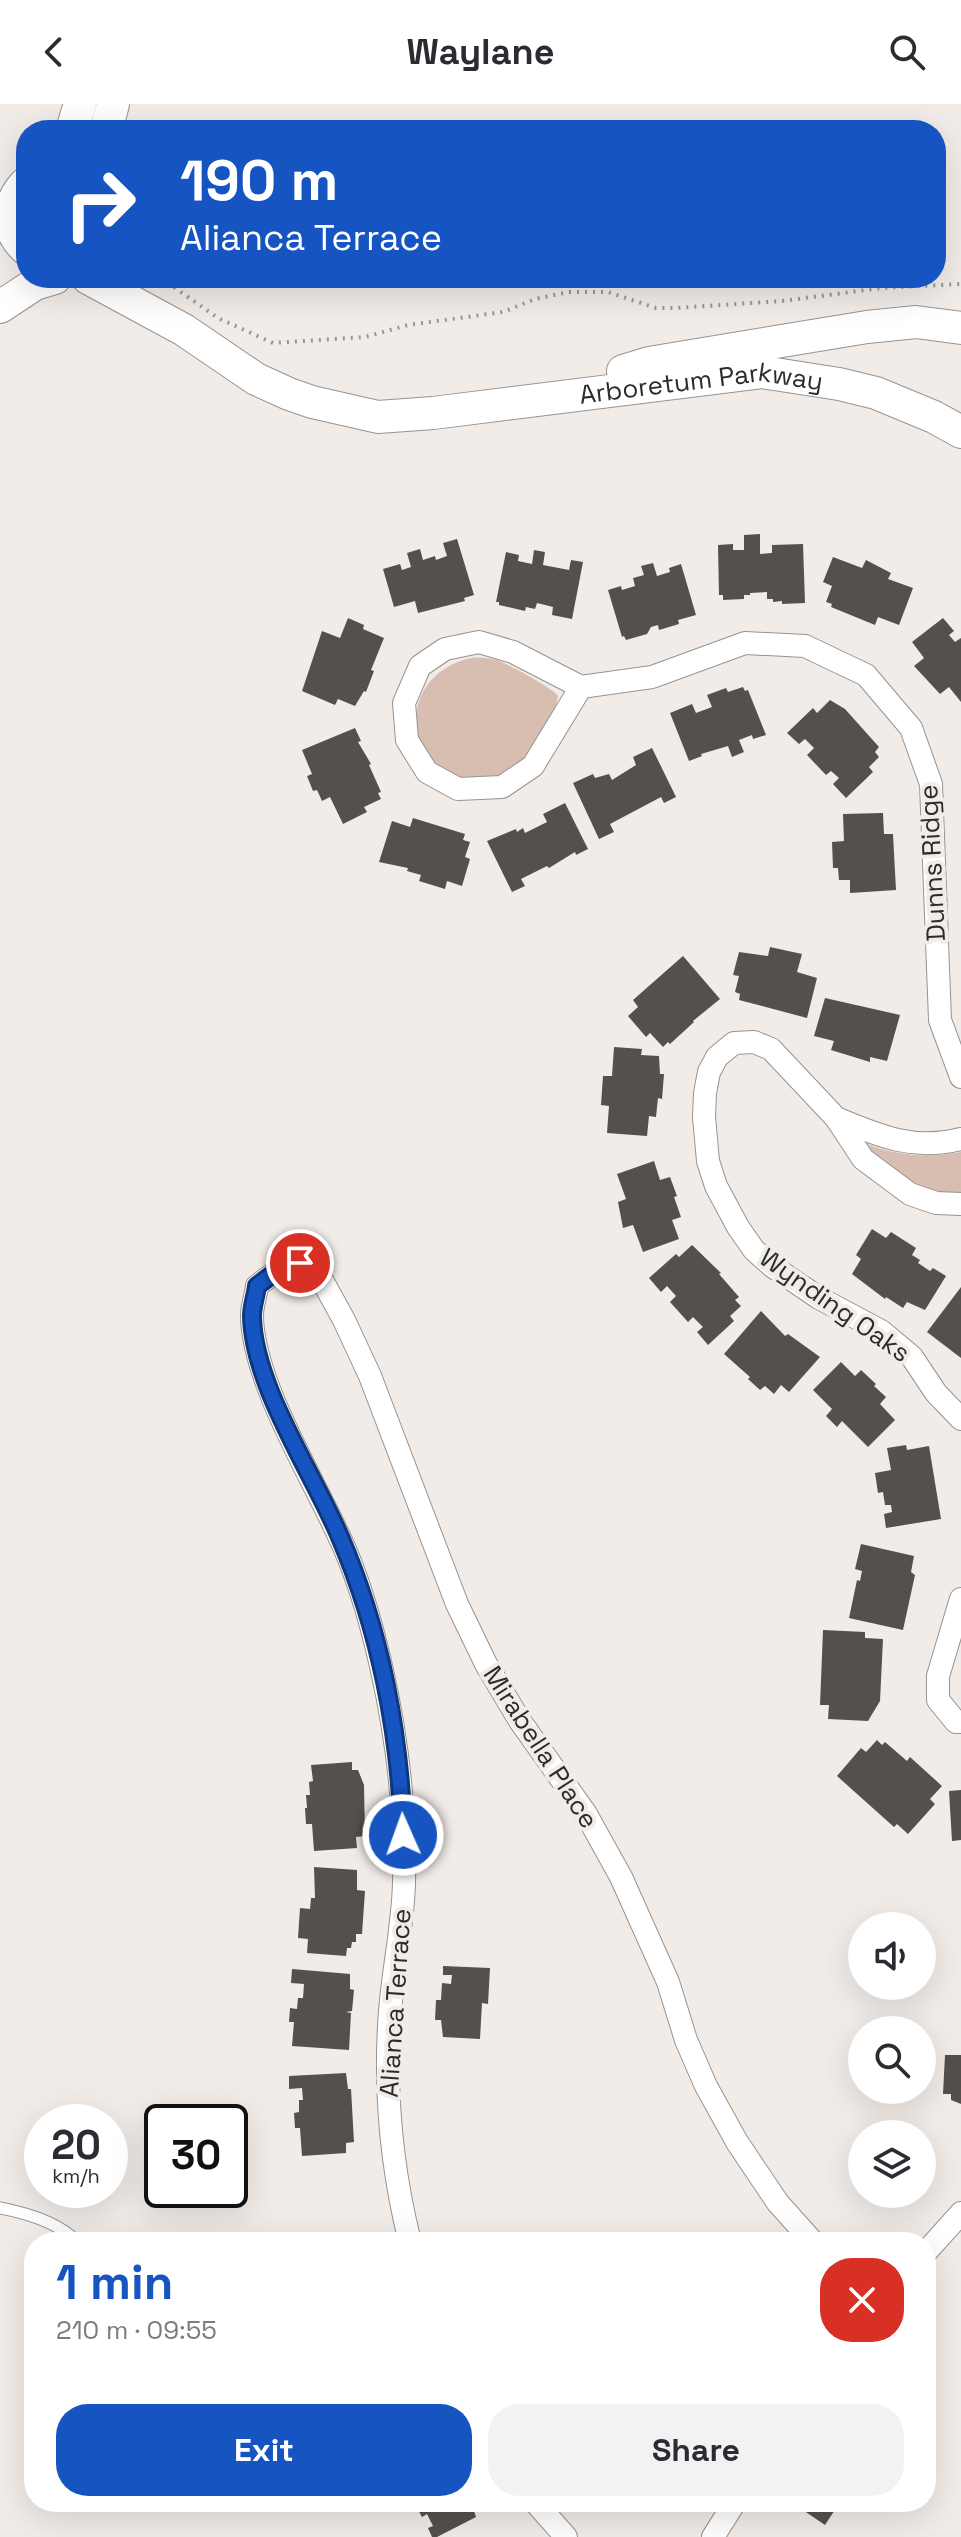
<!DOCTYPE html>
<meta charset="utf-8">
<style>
body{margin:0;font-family:"Space Grotesk",sans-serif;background:#f2f2f3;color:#2b2b33;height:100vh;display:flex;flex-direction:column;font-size:30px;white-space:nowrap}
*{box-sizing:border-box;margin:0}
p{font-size:26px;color:#7c7c81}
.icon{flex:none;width:44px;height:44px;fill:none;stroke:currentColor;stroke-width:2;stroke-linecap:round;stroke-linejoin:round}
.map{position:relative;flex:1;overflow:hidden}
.sheet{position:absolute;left:24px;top:2128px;width:912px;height:280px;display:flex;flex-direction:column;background:#fff;border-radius:32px;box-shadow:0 8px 32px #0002}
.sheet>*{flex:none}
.top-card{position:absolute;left:16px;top:16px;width:930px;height:168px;border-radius:32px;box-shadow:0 8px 32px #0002;background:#1655c1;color:#fff;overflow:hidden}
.tools{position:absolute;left:848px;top:1808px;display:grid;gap:16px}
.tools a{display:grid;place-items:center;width:88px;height:88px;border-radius:50%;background:#fff;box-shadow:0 8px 32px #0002;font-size:40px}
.speed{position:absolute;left:24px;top:2000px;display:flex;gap:16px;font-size:40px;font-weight:700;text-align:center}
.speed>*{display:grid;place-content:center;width:104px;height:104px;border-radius:50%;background:#fff;box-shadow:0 8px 32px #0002;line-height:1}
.speed small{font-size:20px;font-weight:400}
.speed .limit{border:4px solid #111;border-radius:12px;background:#fff;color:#111}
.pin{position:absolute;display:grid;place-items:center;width:68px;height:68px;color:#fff;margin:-34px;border:4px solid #fff;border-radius:50%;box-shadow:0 2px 8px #0007}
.me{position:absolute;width:88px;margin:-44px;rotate:358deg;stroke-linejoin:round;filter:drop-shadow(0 0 6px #0008)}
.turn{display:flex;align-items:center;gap:28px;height:168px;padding:0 32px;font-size:36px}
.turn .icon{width:104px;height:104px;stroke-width:2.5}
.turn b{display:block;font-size:56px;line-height:68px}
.round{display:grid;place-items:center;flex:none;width:84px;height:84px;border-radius:32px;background:#f2f2f3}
.overview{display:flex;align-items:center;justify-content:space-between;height:136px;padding:0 32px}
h1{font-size:48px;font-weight:600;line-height:60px;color:#1655c1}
.cta{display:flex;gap:16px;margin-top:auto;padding:16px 32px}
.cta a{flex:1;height:92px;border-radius:32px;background:#1655c1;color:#fff;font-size:32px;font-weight:600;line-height:92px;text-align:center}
.cta a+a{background:#f2f2f3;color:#2b2b33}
header{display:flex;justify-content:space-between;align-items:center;height:104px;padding:0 32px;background:#fff;font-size:36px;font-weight:600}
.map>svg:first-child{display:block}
</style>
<header><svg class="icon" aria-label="back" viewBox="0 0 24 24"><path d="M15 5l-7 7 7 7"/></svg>Waylane<svg class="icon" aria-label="search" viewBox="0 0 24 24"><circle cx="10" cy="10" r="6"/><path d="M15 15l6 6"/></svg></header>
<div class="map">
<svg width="961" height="2433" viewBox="0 0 961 2433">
<rect width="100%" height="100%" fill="#f2ece8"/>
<g fill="#d7beb0">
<path d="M471,554C480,553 488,554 497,556C508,560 553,584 558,592L556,602C544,619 537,646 521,660C511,669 495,675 482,676C405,681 388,573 471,554Z"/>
<path d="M858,1037C893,1051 924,1055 961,1048V1093C910,1087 897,1068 858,1037Z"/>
</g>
<g fill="#55504d">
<polygon points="760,430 760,450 772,449 772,441 803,440 805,499 782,500 782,497 773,498 773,495 767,495 767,488 750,489 750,491 744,491 744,495 723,496 723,491 719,491 718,441 733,440 733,446 744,446 744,431"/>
<polygon points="457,435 474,491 464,494 465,497 418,509 415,497 394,503 383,465 400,460 402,466 411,463 407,449 420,445 423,456 435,452 436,456 447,452 443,439"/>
<polygon points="534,446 545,448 543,461 569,466 571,456 583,458 572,515 552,511 553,503 537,499 535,505 526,503 525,507 499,501 499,498 496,498 506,448 519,451 518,457 532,460"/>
<polygon points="833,453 862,464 866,456 891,469 888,475 913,484 899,521 878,513 875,521 831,503 832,500 826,498 832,482 823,478"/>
<polygon points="653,459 657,472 670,468 669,464 681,460 696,511 678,516 679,520 659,526 658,521 651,523 647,530 626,536 624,532 622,533 608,486 621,482 622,486 635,482 633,474 644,471 641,462"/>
<polygon points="348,514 364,521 363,525 384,534 371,566 374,567 366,588 364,587 355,602 338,595 335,601 302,587 322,527 340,534"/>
<polygon points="943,514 954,527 949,531 955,538 961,534 961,598 949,583 940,590 914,562 924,554 912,538"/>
<polygon points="743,583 745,587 748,586 766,631 753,635 752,631 739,636 744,648 732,653 728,642 701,650 702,652 689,657 670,609 692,600 696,609 712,603 707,591 726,584 728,588"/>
<polygon points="830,596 845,605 879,643 875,648 879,653 869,663 873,668 846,694 833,680 839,674 831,667 826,671 807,651 814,644 805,635 799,640 787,629 813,604 817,609"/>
<polygon points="355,624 361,637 358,638 371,660 369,661 381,688 378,689 381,695 364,703 367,708 343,720 330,693 322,697 317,686 313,687 307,672 312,670 302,646"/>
<polygon points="652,644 676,693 664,699 661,693 610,720 614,728 599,735 573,679 593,670 595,674 609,670 612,676 636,661 633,653"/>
<polygon points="565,699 588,745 576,751 575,748 549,764 547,762 521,775 525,782 512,788 487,737 516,725 517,728 523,724 525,729 547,718 543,710"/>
<polygon points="883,709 884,730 893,730 896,786 850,789 850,776 839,776 838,764 833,764 832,738 844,737 843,710"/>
<polygon points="413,714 465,730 463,736 470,738 465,753 470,755 462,782 447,777 445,785 419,777 421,771 407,767 408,764 379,758 392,717 410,723"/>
<polygon points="770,843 802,850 797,868 817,874 807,914 739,896 740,890 735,888 739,872 733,871 739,848 768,852"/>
<polygon points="683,852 720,895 693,917 694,918 670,940 668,938 663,943 650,929 646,933 628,912 638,903 633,896"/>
<polygon points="825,894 900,911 887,957 870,953 870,958 831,946 834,937 814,932"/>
<polygon points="614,943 642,945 641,951 659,952 660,970 664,970 662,995 658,994 656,1013 649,1012 647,1032 607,1029 609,1002 601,1001 603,972 612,972"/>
<polygon points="654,1057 660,1076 670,1073 677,1092 674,1093 681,1113 672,1116 679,1135 643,1148 633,1121 623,1124 618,1098 626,1095 617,1070"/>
<polygon points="872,1125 886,1134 891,1128 916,1144 912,1151 920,1156 918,1159 930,1167 933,1164 946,1172 925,1206 907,1198 903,1204 886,1193 885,1195 852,1170 861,1155 856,1151"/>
<polygon points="692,1141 721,1169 719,1170 739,1193 735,1196 741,1202 730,1212 734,1217 708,1241 697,1228 703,1223 693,1213 688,1218 670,1198 676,1192 667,1182 661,1188 649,1174 676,1150 679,1153"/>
<polygon points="961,1183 961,1254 927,1228"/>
<polygon points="761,1207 785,1232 788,1230 820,1253 789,1288 781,1281 774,1290 765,1282 760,1286 748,1275 750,1273 724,1250"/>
<polygon points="841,1258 855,1272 861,1266 876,1280 874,1282 886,1293 880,1300 895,1316 868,1343 842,1317 837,1323 826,1312 832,1305 813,1286"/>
<polygon points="906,1341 907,1346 929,1342 941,1415 886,1424 884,1410 892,1408 891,1401 885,1401 883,1388 878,1389 875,1369 891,1366 887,1344"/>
<polygon points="861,1440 914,1452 911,1468 915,1471 903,1526 849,1514 857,1476 860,1477 862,1467 855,1465"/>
<polygon points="823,1526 865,1528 865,1534 883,1535 880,1597 868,1617 828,1615 829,1601 820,1601"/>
<polygon points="877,1636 882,1641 885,1638 907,1657 910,1653 942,1682 930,1695 935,1700 908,1730 897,1720 894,1723 837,1672 861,1644 866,1648"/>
<polygon points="352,1658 352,1666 358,1666 364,1681 365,1732 356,1733 357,1744 314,1747 312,1720 306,1720 305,1704 307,1704 306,1691 310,1691 309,1678 313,1677 311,1661"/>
<polygon points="961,1686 961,1736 952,1737 949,1687"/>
<polygon points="314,1763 357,1766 357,1786 365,1787 362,1830 356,1830 356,1838 352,1838 351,1844 347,1844 346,1852 307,1849 308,1835 298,1834 300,1804 310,1805 311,1794 315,1794"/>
<polygon points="443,1862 490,1864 488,1900 482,1899 480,1935 443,1933 441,1916 435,1916 436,1896 441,1896 442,1879 451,1880 452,1871 443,1871"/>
<polygon points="292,1865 350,1870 350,1885 354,1886 352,1907 346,1908 351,1909 349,1946 292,1942 294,1918 289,1918 290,1904 297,1905 298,1894 303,1894 304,1880 291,1879"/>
<polygon points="945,1951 961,1951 961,2000 951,1996 951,1990 943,1990"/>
<polygon points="346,1969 348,1985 351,1985 354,2038 346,2039 346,2049 302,2052 300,2024 295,2024 294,2009 299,2008 299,1996 303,1996 302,1984 289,1985 289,1972"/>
<polygon points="414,2398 471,2398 476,2413 437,2433 432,2433 428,2424 433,2422 427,2410 422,2413"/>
<polygon points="791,2398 840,2398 825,2421"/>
</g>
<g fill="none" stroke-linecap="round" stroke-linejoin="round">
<defs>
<path id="lane" d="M0,2104C26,2109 59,2119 77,2138"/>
<g id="street">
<polyline points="581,583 533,662 502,683 458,685 427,668 407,636 404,599 420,562 445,545 479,538 513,548 581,583 652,573 745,539 805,542 866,571 911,624 931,680 940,916 961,973"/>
<path d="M836,1014C879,1032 914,1047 961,1035"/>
<polyline points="961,1100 936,1099 910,1090 863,1055 836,1014 771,945 754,938 734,939 717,953 709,968 705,989 704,1013 708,1057 716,1082 738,1123 754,1146 772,1162 819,1194 881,1227 912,1253 936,1289 961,1315"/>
<polyline points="961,1495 938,1572 938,1596 956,1618 961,1618"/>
<path d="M410,2138C392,2066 385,1996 389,1922C391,1874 403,1826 404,1778C406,1705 397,1633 381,1562C371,1518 358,1471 338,1430C311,1371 252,1275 252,1211C252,1202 256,1191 257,1182L278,1166L300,1159L322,1176L344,1216L370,1272L457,1500L486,1560L520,1617L586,1710L621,1773L668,1878L686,1936L706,1982L737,2038L778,2099L813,2138"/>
<polyline points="926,2148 961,2109"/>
<polyline points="535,2398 566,2433"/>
<polyline points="713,2433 735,2398"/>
</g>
<g id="secondary">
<polyline points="72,26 80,0"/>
<polyline points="106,26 113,0"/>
<path d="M26,79C7,99 4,125 26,145"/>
<path id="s1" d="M88,174L184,226L256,275L289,290L312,298L378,313L433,309L762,268L839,280L876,289L934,313L961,328"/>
<polyline points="0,203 35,180 55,174"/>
<polyline points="623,267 649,259 867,223 916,218 961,224"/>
</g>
</defs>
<use href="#lane" stroke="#98938f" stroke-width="13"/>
<use href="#street" stroke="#98938f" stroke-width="24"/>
<use href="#secondary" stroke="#98938f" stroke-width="34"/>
<polyline stroke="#9a9693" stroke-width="4" stroke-dasharray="2 6" stroke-linecap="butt" points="161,174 218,214 273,239 365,233 408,221 503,208 535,195 569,188 608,188 656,204 675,204 782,197 881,184 961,180"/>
<use href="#lane" stroke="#fff" stroke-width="11"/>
<use href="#street" stroke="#fff" stroke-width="22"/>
<use href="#secondary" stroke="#fff" stroke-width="32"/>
</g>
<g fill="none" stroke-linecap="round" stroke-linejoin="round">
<defs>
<path id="route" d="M300,1159L278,1166L257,1182C256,1191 252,1202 252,1212C253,1281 313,1369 340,1433C380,1526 400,1630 403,1731"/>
</defs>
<use href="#route" stroke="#0e377d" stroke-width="20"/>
<use href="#route" stroke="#1655c1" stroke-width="14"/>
</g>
<g text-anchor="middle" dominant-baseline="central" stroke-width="8" stroke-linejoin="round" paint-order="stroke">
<g font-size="26" fill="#2e2c2b" stroke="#f2ece8">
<text stroke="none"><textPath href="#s1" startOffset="650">Arboretum Parkway</textPath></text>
<text transform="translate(932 759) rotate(-93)">Dunns Ridge</text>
<text transform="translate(835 1201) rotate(35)">Wynding Oaks</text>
<text transform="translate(541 1643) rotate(57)">Mirabella Place</text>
<text transform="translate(395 1899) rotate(-86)">Alianca Terrace</text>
</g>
</g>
</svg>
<div class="tools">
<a><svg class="icon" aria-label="sound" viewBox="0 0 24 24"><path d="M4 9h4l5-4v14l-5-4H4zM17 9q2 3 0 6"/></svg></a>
<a><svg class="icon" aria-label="search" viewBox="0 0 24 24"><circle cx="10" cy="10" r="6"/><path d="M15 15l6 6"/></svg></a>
<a><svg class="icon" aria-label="layers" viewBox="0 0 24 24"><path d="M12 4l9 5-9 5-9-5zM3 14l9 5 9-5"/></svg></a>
</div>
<div class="speed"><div>20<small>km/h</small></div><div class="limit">30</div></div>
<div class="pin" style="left:300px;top:1159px;background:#d93025"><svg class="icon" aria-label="arrive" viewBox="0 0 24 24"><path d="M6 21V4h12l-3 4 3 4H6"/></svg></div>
<svg class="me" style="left:403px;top:1731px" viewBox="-20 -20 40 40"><circle r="17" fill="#1655c1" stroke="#fff" stroke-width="3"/><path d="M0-11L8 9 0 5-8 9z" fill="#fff"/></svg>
<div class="top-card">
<div class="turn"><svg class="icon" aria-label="right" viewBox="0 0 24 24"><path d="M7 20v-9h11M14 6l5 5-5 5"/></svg><div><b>190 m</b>Alianca Terrace</div></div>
</div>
<section class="sheet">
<div class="overview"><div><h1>1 min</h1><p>210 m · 09:55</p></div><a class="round" style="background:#d93025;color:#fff"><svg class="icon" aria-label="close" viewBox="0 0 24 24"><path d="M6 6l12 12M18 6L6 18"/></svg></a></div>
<div class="cta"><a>Exit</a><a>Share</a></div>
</section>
</div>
